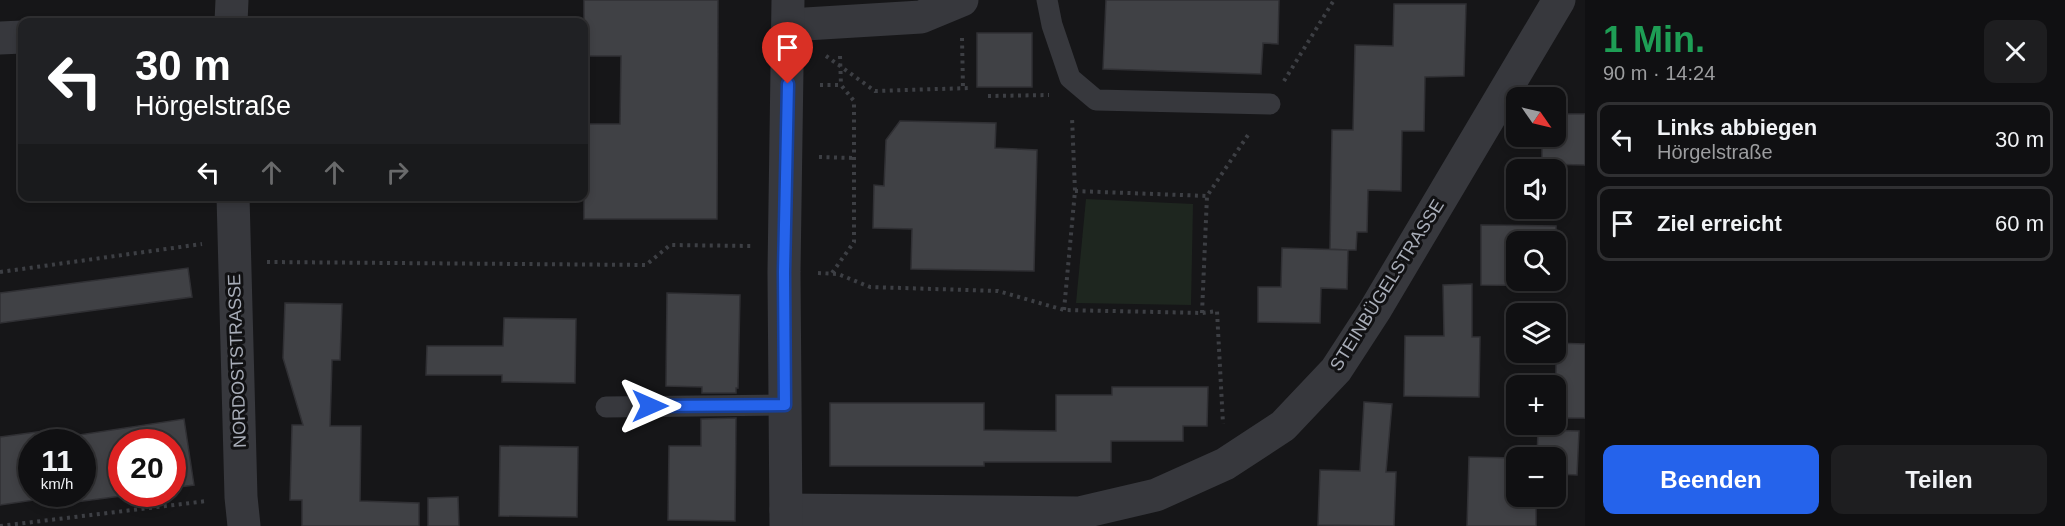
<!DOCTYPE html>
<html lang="de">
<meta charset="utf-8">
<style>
body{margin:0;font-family:Helvetica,sans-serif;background:#1e1e20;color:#f1f3f6;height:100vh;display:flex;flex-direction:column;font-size:22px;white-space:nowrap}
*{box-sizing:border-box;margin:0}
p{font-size:20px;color:#9c9d9f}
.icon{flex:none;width:33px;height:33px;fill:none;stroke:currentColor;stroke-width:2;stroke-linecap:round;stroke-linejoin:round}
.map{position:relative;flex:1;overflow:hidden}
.drawer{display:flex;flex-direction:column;background:#101012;width:480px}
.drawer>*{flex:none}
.top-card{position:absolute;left:18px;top:18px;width:570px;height:183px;border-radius:12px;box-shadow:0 3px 9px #0003,0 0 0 2px #303032;background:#202124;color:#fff;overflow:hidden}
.needle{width:39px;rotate:124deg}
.fabs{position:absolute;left:1506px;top:87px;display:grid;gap:12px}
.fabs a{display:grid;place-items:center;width:60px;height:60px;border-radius:12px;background:#101012;box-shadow:0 3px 9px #0003,0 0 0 2px #303032;font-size:30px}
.speed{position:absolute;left:18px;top:429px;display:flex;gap:12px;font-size:30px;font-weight:700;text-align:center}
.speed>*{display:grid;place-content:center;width:78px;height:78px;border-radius:50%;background:#101012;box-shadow:0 3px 9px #0003,0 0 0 2px #303032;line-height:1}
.speed small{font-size:15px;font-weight:400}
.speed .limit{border:9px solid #d22;background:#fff;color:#111}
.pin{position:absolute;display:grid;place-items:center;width:51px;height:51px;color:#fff;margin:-62px -26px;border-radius:50% 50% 50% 0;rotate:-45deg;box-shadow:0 0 6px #0007}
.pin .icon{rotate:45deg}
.me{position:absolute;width:66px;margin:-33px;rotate:90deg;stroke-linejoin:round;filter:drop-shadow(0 0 4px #0008)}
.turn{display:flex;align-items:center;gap:21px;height:126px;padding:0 18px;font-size:27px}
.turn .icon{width:78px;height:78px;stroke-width:2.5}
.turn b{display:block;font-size:42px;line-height:51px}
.lanes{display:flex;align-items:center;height:57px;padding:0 18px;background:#0003;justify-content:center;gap:30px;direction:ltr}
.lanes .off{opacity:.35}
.round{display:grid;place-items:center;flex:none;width:63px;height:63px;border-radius:12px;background:#1e1e20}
.overview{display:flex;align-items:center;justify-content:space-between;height:102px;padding:0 18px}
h1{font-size:36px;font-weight:800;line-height:45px;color:#1e9e55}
.primary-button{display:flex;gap:12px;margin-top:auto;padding:12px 18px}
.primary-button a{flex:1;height:69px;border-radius:12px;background:#2563eb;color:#fff;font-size:24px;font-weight:800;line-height:69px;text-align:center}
.primary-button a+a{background:#1e1e20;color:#f1f3f6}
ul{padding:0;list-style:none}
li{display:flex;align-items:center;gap:18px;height:75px;margin:0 12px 9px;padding:0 6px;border:3px solid #303032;border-radius:12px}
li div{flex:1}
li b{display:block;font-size:22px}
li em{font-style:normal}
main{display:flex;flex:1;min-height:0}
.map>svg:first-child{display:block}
</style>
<main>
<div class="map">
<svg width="1585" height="526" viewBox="0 0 1585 526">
<rect width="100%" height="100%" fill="#161618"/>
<polygon fill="#1e261f" points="1086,199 1193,204 1191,305 1076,303"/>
<g fill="#404145" stroke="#303034" stroke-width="1.5" fill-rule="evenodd">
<polygon points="584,0 718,0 717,219 584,219 584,124 620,124 621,56 584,56"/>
<polygon points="1106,0 1279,0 1278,44 1263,43 1261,74 1103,69"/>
<polygon points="1394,4 1466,4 1464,76 1425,77 1424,131 1402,131 1401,191 1368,190 1367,232 1357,232 1356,250 1348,250 1347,289 1321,288 1320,323 1258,322 1258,287 1281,287 1282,248 1347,250 1330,249 1332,130 1353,130 1355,45 1393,46"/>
<rect x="977" y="33" width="55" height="54"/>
<polygon points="1556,114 1585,114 1585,165 1542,164 1542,136 1556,136"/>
<polygon points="900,121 996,123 995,148 1037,150 1034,271 911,269 912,229 873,228 874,185 884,186 886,140"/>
<polygon points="1481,225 1556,226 1556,274 1556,242 1516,242 1516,280 1555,280 1555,286 1481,285"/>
<polygon points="188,268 192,297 0,323 0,293"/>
<polygon points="1472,284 1472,337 1480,337 1479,397 1404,396 1405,336 1444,336 1443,285"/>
<polygon points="667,293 740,295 738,388 736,388 736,393 702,393 702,387 666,386"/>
<polygon points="285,303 342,304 340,360 332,360 330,426 361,426 360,501 419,503 419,526 302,526 302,500 290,500 292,425 303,425 283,358"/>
<polygon points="504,318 576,319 575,383 502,382 502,375 426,375 427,346 503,346"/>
<polygon points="1556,343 1585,344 1585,418 1556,418"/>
<polygon points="1112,387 1208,387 1207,426 1183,426 1183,441 1111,441 1111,462 984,462 984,466 830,466 830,403 984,403 984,430 1056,431 1056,395 1112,395"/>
<polygon points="1364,402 1392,404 1386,472 1396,472 1394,526 1318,525 1320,470 1360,471"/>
<polygon points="736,418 735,521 668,520 669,446 701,446 701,419"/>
<path d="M184,419L194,485L172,488V442H122V494H137L61,504V496L0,505V437L51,430L53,439ZM32,442H82V494H32Z"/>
<polygon points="1538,430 1579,431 1577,475 1556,474 1556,458 1537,458"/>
<polygon points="500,446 578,447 577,517 499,516"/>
<polygon points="1469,457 1516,458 1516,496 1536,496 1536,526 1467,526"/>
<polygon points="458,497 459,526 428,526 428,498"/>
</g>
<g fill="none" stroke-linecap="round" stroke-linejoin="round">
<g stroke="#3d3f44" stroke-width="4" stroke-dasharray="3 4.5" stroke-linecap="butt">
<polyline points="962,38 963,88"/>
<polyline points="826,56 875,91 970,88"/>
<polyline points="840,56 841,85"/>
<polyline points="1284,81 1334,0"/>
<polyline points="820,85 841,85 854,101 854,242 832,273"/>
<polyline points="988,96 1049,95"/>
<polyline points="819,157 854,158"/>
<polyline points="1075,191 1207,196"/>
<polyline points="267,262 646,265 670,245 751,246"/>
<polyline points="0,272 202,244"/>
<polyline points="818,273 838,274 870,287 998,291 1064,310 1202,313 1217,311 1223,424"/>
<polyline points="1064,310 1075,191 1072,117"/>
<polyline points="1202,313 1207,196 1250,132"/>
<polyline points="0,526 207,501"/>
</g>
<g stroke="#37383d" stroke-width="21">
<polyline points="1047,0 1052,25 1070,78 1096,100 1270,104"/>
<polyline points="606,407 785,405"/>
</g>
<g stroke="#37383d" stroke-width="33">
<polyline points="231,22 232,0"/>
<polyline points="789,25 921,17 962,0"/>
<polyline points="0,38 22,37"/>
<polyline points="233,196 241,497 244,526"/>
<polyline points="786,510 1079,513 1156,495 1225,464 1283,426 1336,370 1375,310 1559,0"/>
<polyline points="786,526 784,272 788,0"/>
</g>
</g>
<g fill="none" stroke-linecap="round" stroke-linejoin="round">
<defs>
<polyline id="route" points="650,406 785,405 784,272 788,84"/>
</defs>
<use href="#route" stroke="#184099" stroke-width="15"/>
<use href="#route" stroke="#2563eb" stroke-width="10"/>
</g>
<g text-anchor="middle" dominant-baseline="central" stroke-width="6" stroke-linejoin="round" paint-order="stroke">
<g font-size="18" fill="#a8adb8" stroke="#111113">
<text transform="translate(1387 285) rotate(-58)">STEINBÜGELSTRASSE</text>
<text transform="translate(237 361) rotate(-92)">NORDOSTSTRASSE</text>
</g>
</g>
</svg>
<div class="fabs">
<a><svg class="needle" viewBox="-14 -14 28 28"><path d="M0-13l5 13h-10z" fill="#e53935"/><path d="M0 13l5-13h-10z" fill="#9c9d9f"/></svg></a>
<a><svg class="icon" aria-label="sound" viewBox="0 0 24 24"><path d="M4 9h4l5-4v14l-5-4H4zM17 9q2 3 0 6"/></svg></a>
<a><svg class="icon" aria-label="search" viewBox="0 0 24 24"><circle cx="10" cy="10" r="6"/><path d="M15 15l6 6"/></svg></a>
<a><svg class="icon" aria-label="layers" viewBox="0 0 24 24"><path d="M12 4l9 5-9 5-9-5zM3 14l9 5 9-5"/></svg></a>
<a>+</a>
<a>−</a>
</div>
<div class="speed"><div>11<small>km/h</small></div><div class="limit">20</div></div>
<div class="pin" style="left:788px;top:84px;background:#d93025"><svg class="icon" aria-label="arrive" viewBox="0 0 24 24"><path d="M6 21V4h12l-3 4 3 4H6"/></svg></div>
<svg class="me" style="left:650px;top:406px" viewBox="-20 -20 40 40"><path d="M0-17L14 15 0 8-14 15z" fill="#2563eb" stroke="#fff" stroke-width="4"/></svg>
<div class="top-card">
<div class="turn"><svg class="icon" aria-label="left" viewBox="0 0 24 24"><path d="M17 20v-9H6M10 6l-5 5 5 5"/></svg><div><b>30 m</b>Hörgelstraße</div></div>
<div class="lanes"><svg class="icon" aria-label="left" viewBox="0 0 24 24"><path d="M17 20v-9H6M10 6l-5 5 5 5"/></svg><svg class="icon off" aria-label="ahead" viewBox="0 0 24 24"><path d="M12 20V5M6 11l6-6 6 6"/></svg><svg class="icon off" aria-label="ahead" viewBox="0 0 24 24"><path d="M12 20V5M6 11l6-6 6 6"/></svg><svg class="icon off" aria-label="right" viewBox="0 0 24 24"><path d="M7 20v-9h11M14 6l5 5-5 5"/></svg></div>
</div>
</div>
<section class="drawer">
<div class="overview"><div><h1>1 Min.</h1><p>90 m · 14:24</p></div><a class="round"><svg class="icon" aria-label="close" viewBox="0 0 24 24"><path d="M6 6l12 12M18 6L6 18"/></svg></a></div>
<ul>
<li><svg class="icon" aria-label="left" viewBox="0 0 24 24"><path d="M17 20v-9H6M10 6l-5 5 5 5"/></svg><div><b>Links abbiegen</b><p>Hörgelstraße</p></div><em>30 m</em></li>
<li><svg class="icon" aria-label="arrive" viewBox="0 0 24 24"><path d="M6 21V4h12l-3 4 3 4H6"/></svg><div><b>Ziel erreicht</b></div><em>60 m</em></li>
</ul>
<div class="primary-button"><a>Beenden</a><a>Teilen</a></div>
</section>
</main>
